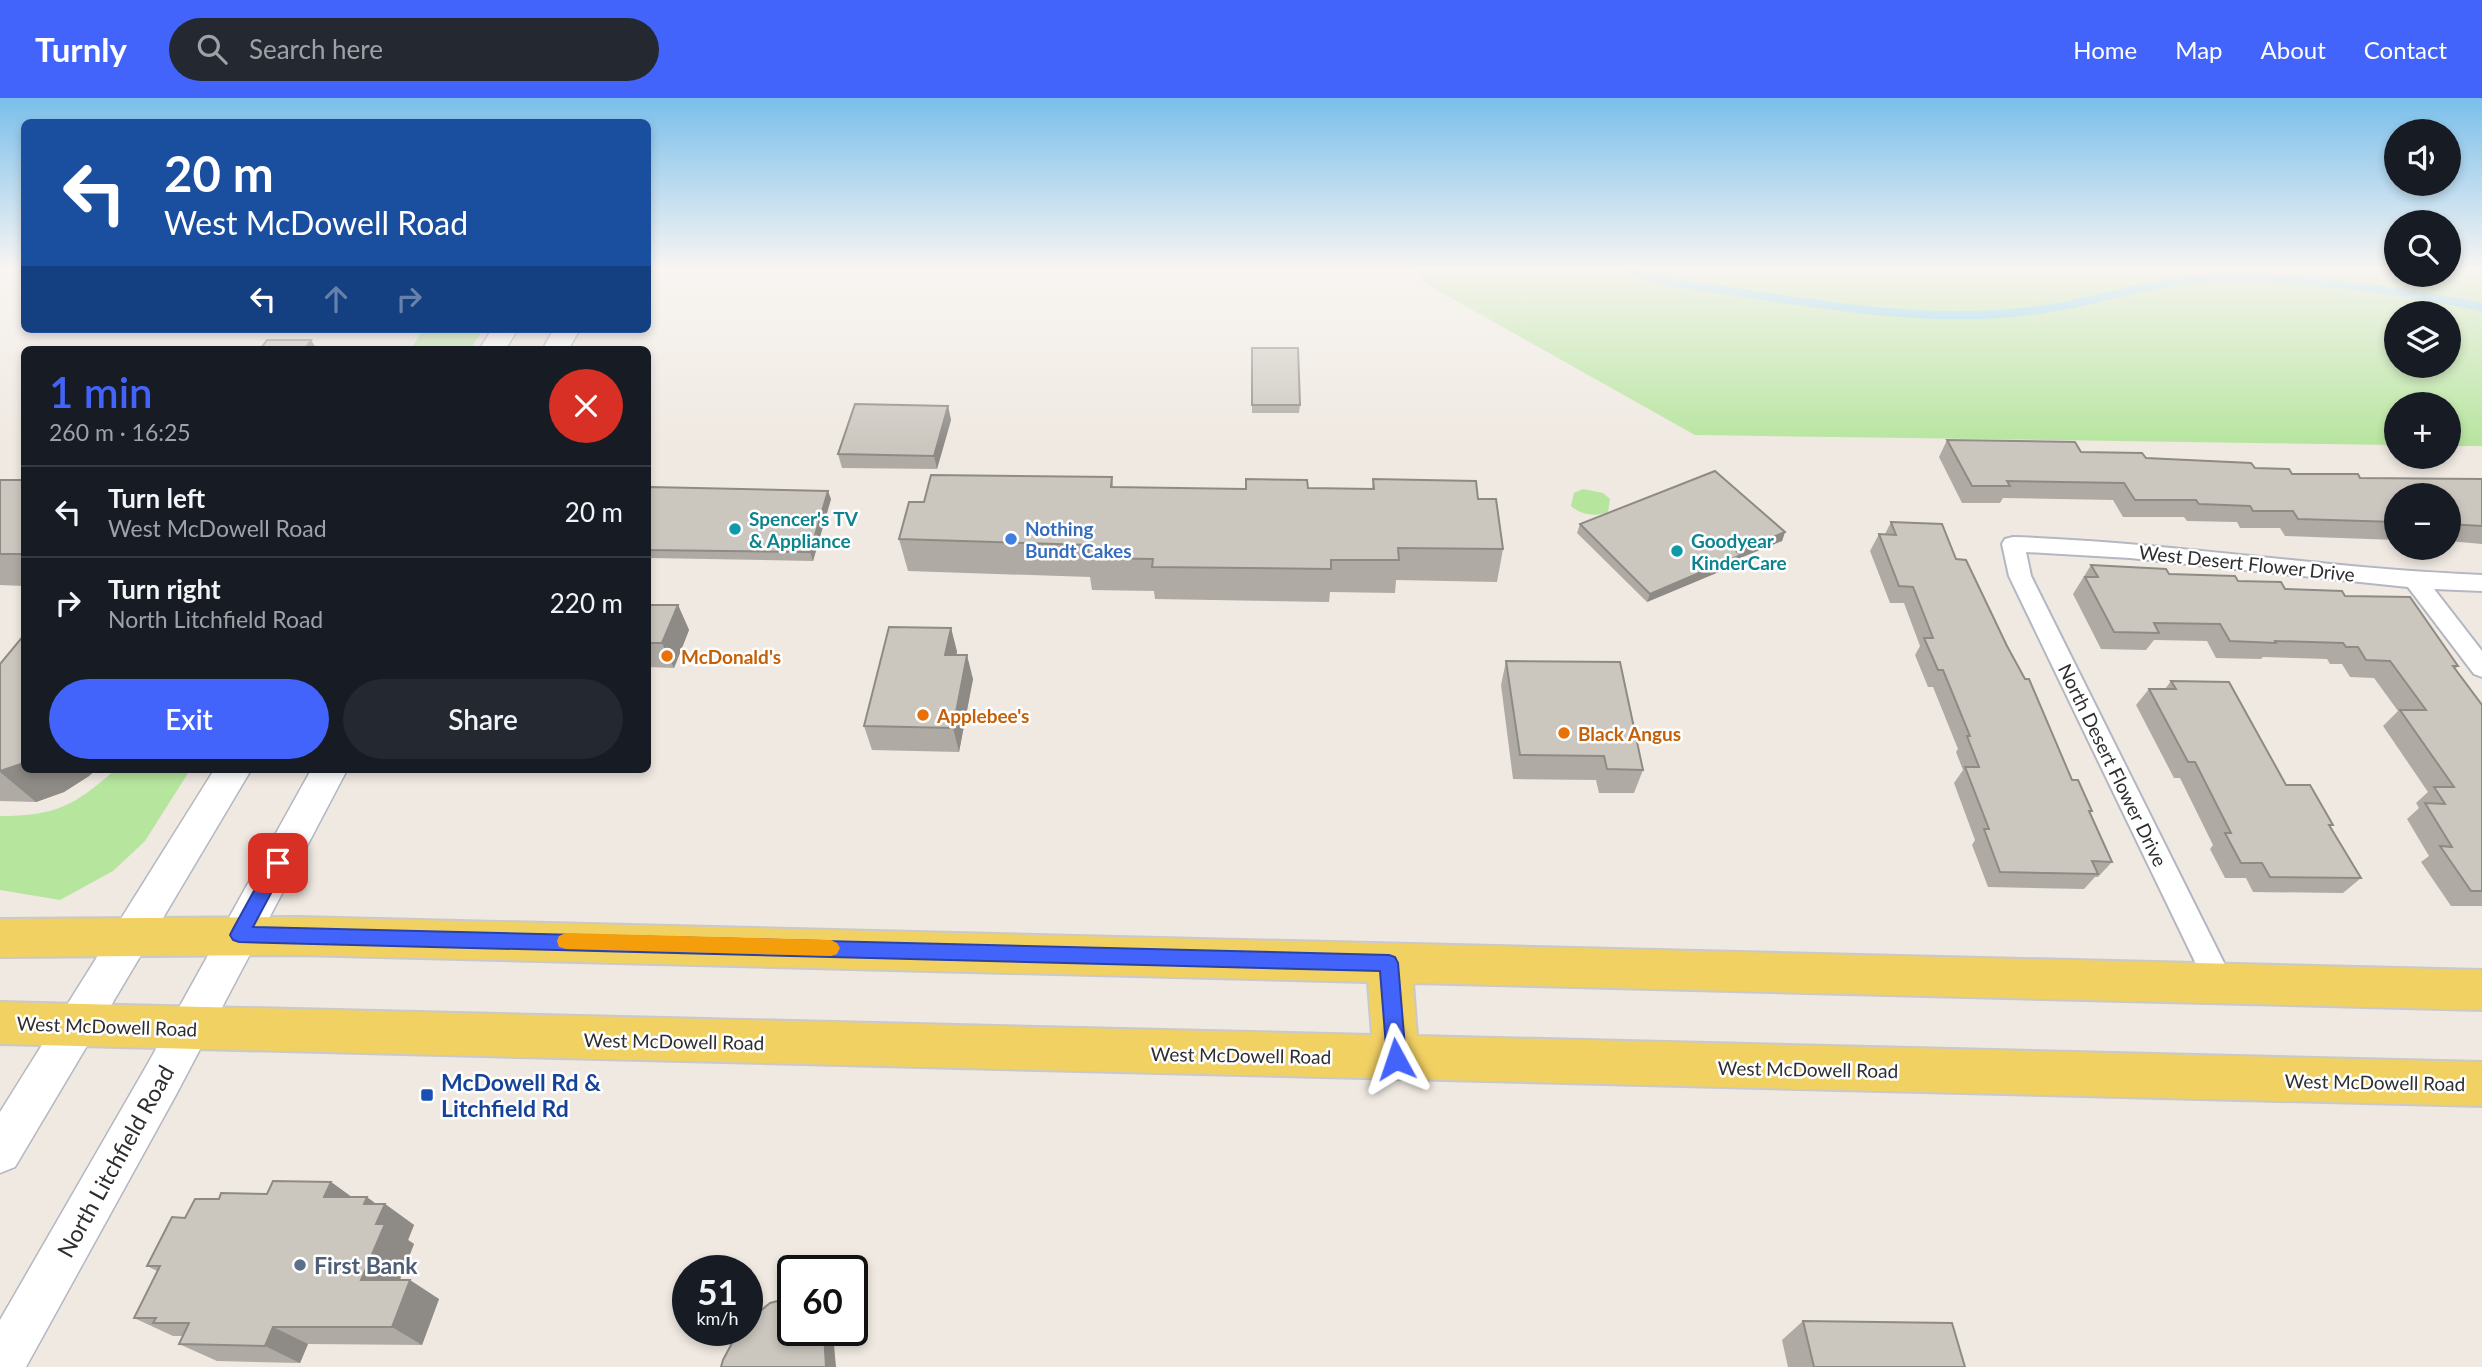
<!DOCTYPE html>
<meta charset="utf-8">
<style>
body{margin:0;font-family:Lato,sans-serif;background:#242831;color:#f1f3f6;height:100vh;display:flex;flex-direction:column;font-size:26px;white-space:nowrap}
*{box-sizing:border-box;margin:0}
p{font-size:23px;color:#9ea1a6}
.icon{flex:none;width:38px;height:38px;fill:none;stroke:currentColor;stroke-width:2;stroke-linecap:round;stroke-linejoin:round}
.map{position:relative;flex:1;overflow:hidden}
.sheet{position:absolute;left:21px;top:248px;width:630px;height:427px;display:flex;flex-direction:column;background:#171b24;border-radius:10px;box-shadow:0 4px 10px #0003}
.sheet>*{flex:none}
.guide{position:absolute;left:21px;top:21px;width:630px;height:214px;border-radius:10px;box-shadow:0 4px 10px #0003;background:#1a4fa0;color:#fff;overflow:hidden}
.controls{position:absolute;left:2384px;top:21px;display:grid;gap:14px}
.controls a{display:grid;place-items:center;width:77px;height:77px;border-radius:50%;background:#171b24;box-shadow:0 4px 10px #0003;font-size:35px}
.speed{position:absolute;left:672px;top:1157px;display:flex;gap:14px;font-size:35px;font-weight:700;text-align:center}
.speed>*{display:grid;place-content:center;width:91px;height:91px;border-radius:50%;background:#171b24;box-shadow:0 4px 10px #0003;line-height:1}
.speed small{font-size:18px;font-weight:400}
.speed .limit{border:4px solid #111;border-radius:10px;background:#fff;color:#111}
.pin{position:absolute;display:grid;place-items:center;width:60px;height:60px;color:#fff;margin:-30px;border-radius:14px;box-shadow:0 4px 10px #0006}
.me{position:absolute;width:77px;margin:-38px;rotate:355deg;stroke-linejoin:round;filter:drop-shadow(0 0 5px #0008)}
.turn{display:flex;align-items:center;gap:24px;height:147px;padding:0 28px;font-size:32px}
.turn .icon{width:91px;height:91px;stroke-width:2.5}
.turn b{display:block;font-size:49px;line-height:60px}
.lanes{display:flex;align-items:center;height:66px;padding:0 28px;background:#0003;justify-content:center;gap:35px;direction:ltr}
.lanes .off{opacity:.35}
.round{display:grid;place-items:center;flex:none;width:74px;height:74px;border-radius:37px;background:#242831}
.summary{display:flex;align-items:center;justify-content:space-between;height:119px;padding:0 28px}
h1{font-size:42px;font-weight:600;line-height:52px;color:#4264fb}
.button{display:flex;gap:14px;margin-top:auto;padding:14px 28px}
.button a{flex:1;height:80px;border-radius:42px;background:#4264fb;color:#fff;font-size:28px;font-weight:600;line-height:80px;text-align:center}
.button a+a{background:#242831;color:#f1f3f6}
ul{padding:0;list-style:none}
li{display:flex;align-items:center;gap:21px;height:91px;padding:0 28px;border-top:2px solid #363941}
li div{flex:1}
li b{display:block;font-size:26px}
li em{font-style:normal}
header{display:flex;align-items:center;gap:42px;box-sizing:border-box;height:98px;padding:0 35px;background:#4264fb;color:#fff}
header strong{font-size:33px}
nav{display:flex;gap:38px;margin-inline-start:auto;font-size:24px}
.search{width:490px;height:63px;background:#242831;display:flex;align-items:center;gap:18px;box-sizing:border-box;padding:0 24px;border-radius:38px;color:#9ea1a6;font-size:26px}
.map>svg:first-child{display:block}
</style>
<header>
<strong>Turnly</strong>
<div class="search"><svg class="icon" aria-label="search" viewBox="0 0 24 24"><circle cx="10" cy="10" r="6"/><path d="M15 15l6 6"/></svg>Search here</div>
<nav><a>Home</a><a>Map</a><a>About</a><a>Contact</a></nav>
</header>
<div class="map">
<svg width="2482" height="1269" viewBox="0 0 2482 1269">
<rect width="100%" height="100%" fill="#efe9e1"/>
<g fill="#b6e59e" fill-rule="evenodd">
<path d="M1410,170H2396V177H2448V170H2482V348H2448V306H2396V347L1695,337L1428,187ZM2396,215H2448V268H2396Z"/>
<polygon points="424,231 483,231 470,252 410,252"/>
<path d="M1583,391L1603,395L1610,401L1608,414C1595,419 1581,417 1571,408L1574,395Z"/>
<path d="M115,672H190L145,743L113,773L60,802L0,792V718C55,718 74,708 115,672Z"/>
</g>
<g fill="none" stroke-linecap="round" stroke-linejoin="round">
<path stroke="#75cff0" stroke-width="8" d="M1624,170C1659,185 1699,188 1737,194C1833,209 1935,225 2032,213C2092,206 2148,183 2209,181C2301,177 2392,192 2482,209"/>
<defs>
<path id="minor" d="M2013,439C2170,444 2325,471 2482,477V493L2434,491L2482,553V579L2474,576L2408,489L2130,460L2026,454L2031,478L2230,877L2234,886L2230,895L2220,899L2210,895L2009,478L2002,446L2005,441Z"/>
<g id="secondary">
<polygon points="492,231 518,231 505,252 479,252"/>
<polygon points="554,231 580,231 568,252 542,252"/>
<polygon points="214,672 251,672 15,1069 0,1075 0,1014"/>
<polygon points="311,672 347,672 177,995 26,1269 0,1269 0,1222 147,967"/>
</g>
<polygon id="primary" points="298,819 2482,872 2482,912 1413,885 1417,938 2482,964 2482,1008 0,946 0,904 1372,937 1368,884 298,857 0,859 0,821"/>
</defs>
<use href="#minor" stroke="#b4b7c1" stroke-width="4"/>
<use href="#secondary" stroke="#b4b7c1" stroke-width="3"/>
<use href="#primary" stroke="#c9c9c9" stroke-width="4"/>
<use href="#minor" fill="#fff" fill-rule="evenodd"/>
<use href="#secondary" fill="#fff" fill-rule="evenodd"/>
<use href="#primary" fill="#f2d163" fill-rule="evenodd"/>
</g>
<g fill="#afaba4">
<polygon points="1252,250 1300,307 1299,315 1252,315"/>
<polygon points="948,308 951,322 937,371 842,370 838,356"/>
<polygon points="1947,342 2255,370 2292,376 2360,380 2482,381 2482,446 2448,443 2448,397 2396,397 2396,442 2285,438 2280,430 2240,430 2237,424 2187,423 2184,419 2123,419 2113,402 2003,400 2000,405 1962,405 1939,359"/>
<polygon points="1112,379 1113,389 1246,391 1372,391 1373,381 1478,401 1503,451 1497,484 1396,482 1395,495 1330,494 1329,504 1155,501 1154,493 1092,492 1090,479 908,473 899,441 924,404"/>
<polygon points="0,382 24,382 24,488 0,487"/>
<polygon points="648,391 831,401 813,463 648,460"/>
<polygon points="1891,424 1956,461 2072,682 2092,713 2090,715 2112,764 2098,779 2095,779 2084,791 1988,789 1972,747 1975,742 1954,685 1963,672 1956,654 1958,651 1933,589 1928,589 1915,557 1920,548 1904,505 1890,505 1870,453 1879,436 1885,436"/>
<polygon points="1580,426 1785,434 1782,443 1740,460 1738,466 1647,504 1577,435"/>
<polygon points="2091,467 2238,483 2285,491 2345,498 2458,568 2455,571 2482,607 2482,808 2451,808 2421,764 2429,758 2407,721 2419,710 2416,705 2428,694 2383,628 2398,613 2374,580 2350,579 2342,566 2330,566 2327,561 2263,559 2261,561 2216,560 2207,543 2154,542 2146,552 2101,551 2073,496"/>
<polygon points="648,507 678,507 689,532 674,570 648,569"/>
<polygon points="951,530 957,554 956,557 973,581 959,654 872,652 864,628"/>
<polygon points="1506,563 1643,672 1634,695 1599,695 1596,682 1513,681 1501,587"/>
<polygon points="0,566 89,678 64,694 36,704 0,703"/>
<polygon points="2171,583 2286,687 2333,727 2330,729 2361,780 2343,795 2253,794 2246,780 2225,780 2210,751 2213,747 2180,680 2174,680 2136,607 2149,591 2165,591"/>
<polygon points="331,1084 352,1099 376,1106 385,1106 414,1127 408,1142 414,1146 400,1182 439,1201 422,1247 308,1246 300,1265 217,1263 179,1246 183,1238 173,1238 134,1220 157,1173 147,1168 219,1101 267,1096"/>
<polygon points="1803,1223 1965,1269 1788,1269 1782,1242"/>
</g>
<g fill="#8e8b86">
<polygon points="311,242 316,250 317,249 318,252 308,252 306,249"/>
<polygon points="948,308 951,322 937,371 934,358"/>
<polygon points="828,393 831,401 813,463 810,454"/>
<polygon points="1785,434 1782,443 1740,460 1738,466 1647,504 1650,496 1737,454"/>
<polygon points="678,507 689,532 674,570 662,545"/>
<polygon points="951,530 957,554 951,581 945,557"/>
<polygon points="967,557 973,581 959,654 953,630"/>
<polygon points="24,665 24,672 96,672 89,678 64,694 36,704 0,674"/>
<polygon points="331,1084 361,1106 324,1099"/>
<polygon points="367,1099 383,1111 385,1106 414,1127 408,1142 414,1146 392,1201 361,1182 376,1126 364,1106"/>
<polygon points="410,1182 439,1201 422,1247 392,1229"/>
<polygon points="273,1229 308,1246 300,1265 265,1248"/>
<polygon points="827,1232 849,1232 834,1247 836,1269 826,1269 824,1235"/>
</g>
<g fill="#cbc7bf" stroke="#8e8b86" stroke-width="2">
<polygon points="267,242 311,242 306,249 317,249 315,252 260,252"/>
<polygon points="1252,250 1298,250 1300,307 1252,307"/>
<polygon points="855,306 948,308 934,358 838,356"/>
<polygon points="1947,342 2075,344 2081,354 2142,355 2146,360 2251,365 2255,370 2289,371 2292,376 2358,376 2360,380 2482,381 2482,428 2448,426 2448,397 2396,397 2396,424 2298,421 2293,413 2253,413 2250,408 2199,406 2196,402 2135,402 2124,385 2007,383 2010,388 1972,388"/>
<polygon points="1715,373 1785,434 1737,454 1741,457 1650,496 1580,426"/>
<polygon points="931,377 1112,379 1111,389 1246,391 1246,381 1307,382 1308,390 1374,391 1373,381 1476,383 1478,401 1496,401 1503,451 1398,450 1399,462 1331,462 1331,471 1152,469 1153,461 1088,460 1089,447 899,441 909,404 924,404"/>
<rect x="0" y="382" width="24" height="74"/>
<polygon points="650,389 828,393 810,454 648,452 648,391"/>
<polygon points="1891,424 1942,426 1956,461 1966,462 2007,548 2025,581 2029,581 2072,682 2078,682 2092,713 2089,713 2112,764 2092,763 2098,776 2000,774 1984,731 1989,731 1965,669 1979,669 1967,638 1970,638 1943,572 1938,572 1924,540 1933,540 1913,489 1899,488 1879,436 1896,437"/>
<polygon points="2091,467 2166,471 2169,476 2235,478 2238,483 2281,484 2285,491 2342,493 2345,498 2410,499 2458,568 2453,568 2482,607 2482,793 2471,793 2440,748 2452,749 2425,705 2445,706 2434,689 2454,689 2400,612 2426,612 2390,563 2366,562 2358,549 2346,549 2343,545 2275,543 2276,545 2230,543 2220,526 2154,525 2159,535 2114,534 2085,479 2098,479"/>
<polygon points="648,507 678,507 662,545 648,545"/>
<polygon points="889,529 951,530 945,557 967,557 953,630 864,628"/>
<polygon points="24,537 24,665 0,673 0,566"/>
<polygon points="1506,563 1620,564 1643,672 1607,671 1604,658 1520,657"/>
<polygon points="2171,583 2229,584 2286,687 2310,687 2333,727 2329,727 2361,780 2270,779 2262,765 2241,765 2225,735 2231,735 2195,664 2188,664 2149,591 2176,591"/>
<polygon points="273,1083 331,1084 324,1099 367,1099 364,1106 385,1106 376,1126 385,1126 361,1182 410,1182 392,1229 273,1229 265,1248 179,1246 189,1225 153,1225 156,1220 134,1220 160,1168 147,1168 172,1119 185,1120 195,1101 219,1101 221,1095 267,1096"/>
<polygon points="793,1199 793,1232 827,1232 824,1235 826,1269 721,1269 723,1262 739,1232 747,1232 747,1224 770,1205"/>
<polygon points="1803,1223 1952,1225 1965,1269 1814,1269"/>
</g>
<linearGradient id="sky" x2="0" y2="1"><stop stop-color="#7abfeb"/><stop offset="0.49" stop-color="#f8f5f2"/><stop offset="1" stop-color="#f8f5f2" stop-opacity="0"/></linearGradient>
<rect width="2482" height="348" fill="url(#sky)"/>
<polygon fill="#4264fb" stroke="#2b41a3" stroke-width="2" points="278,758 284,760 287,765 253,829 1389,857 1395,859 1398,865 1406,961 1403,967 1396,970 1390,967 1387,961 1380,873 239,844 233,842 230,837 233,831 272,760"/>
<polygon fill="#f59e0b" points="566,835 831,842 837,845 840,850 837,856 831,858 566,851 559,849 557,843 559,838"/>
<g fill="#0f9aa8" stroke="#fff" stroke-width="2.5">
<circle cx="735" cy="431" r="7"/>
<circle cx="1677" cy="453" r="7"/>
</g>
<circle fill="#3f7fe0" stroke="#fff" stroke-width="2.5" cx="1011" cy="441" r="7"/>
<g fill="#e8710a" stroke="#fff" stroke-width="2.5">
<circle cx="667" cy="558" r="7"/>
<circle cx="923" cy="617" r="7"/>
<circle cx="1564" cy="635" r="7"/>
</g>
<rect fill="#1a4fb4" stroke="#fff" stroke-width="2.5" x="420" y="990" width="14" height="14" rx="3.5"/>
<circle fill="#5c6f8a" stroke="#fff" stroke-width="2.5" cx="300" cy="1167" r="7"/>
<g text-anchor="middle" dominant-baseline="central" stroke-width="5" stroke-linejoin="round" paint-order="stroke">
<g font-size="19" font-weight="bold" fill="#0d838f" stroke="#fff" text-anchor="start">
<text x="749" y="420">Spencer's TV<tspan x="749" dy="22">&amp; Appliance</tspan></text>
<text x="1691" y="442">Goodyear<tspan x="1691" dy="22">KinderCare</tspan></text>
</g>
<g font-size="19" font-weight="bold" fill="#366cbe" stroke="#fff" text-anchor="start">
<text x="1025" y="430">Nothing<tspan x="1025" dy="22">Bundt Cakes</tspan></text>
</g>
<g font-size="19" fill="#2e2e2e" stroke="#fff">
<text transform="translate(2247 465) rotate(6)">West Desert Flower Drive</text>
<text transform="translate(2113 667) rotate(64)">North Desert Flower Drive</text>
<text transform="translate(107 928) rotate(2)">West McDowell Road</text>
<text transform="translate(674 943) rotate(1)">West McDowell Road</text>
<text transform="translate(1241 957) rotate(1)">West McDowell Road</text>
<text transform="translate(1808 971) rotate(1)">West McDowell Road</text>
<text transform="translate(2375 984) rotate(1)">West McDowell Road</text>
</g>
<g font-size="19" font-weight="bold" fill="#c56008" stroke="#fff" text-anchor="start">
<text x="681" y="558">McDonald's</text>
<text x="937" y="617">Applebee's</text>
<text x="1578" y="635">Black Angus</text>
</g>
<g font-size="23" font-weight="bold" fill="#164399" stroke="#fff" text-anchor="start">
<text x="441" y="984">McDowell Rd &amp;<tspan x="441" dy="26">Litchfield Rd</tspan></text>
</g>
<g font-size="23" fill="#2e2e2e" stroke="#fff">
<text transform="translate(115 1063) rotate(-61)">North Litchfield Road</text>
</g>
<g font-size="23" font-weight="bold" fill="#4e5e75" stroke="#fff" text-anchor="start">
<text x="314" y="1167">First Bank</text>
</g>
</g>
</svg>
<div class="controls">
<a><svg class="icon" aria-label="sound" viewBox="0 0 24 24"><path d="M4 9h4l5-4v14l-5-4H4zM17 9q2 3 0 6"/></svg></a>
<a><svg class="icon" aria-label="search" viewBox="0 0 24 24"><circle cx="10" cy="10" r="6"/><path d="M15 15l6 6"/></svg></a>
<a><svg class="icon" aria-label="layers" viewBox="0 0 24 24"><path d="M12 4l9 5-9 5-9-5zM3 14l9 5 9-5"/></svg></a>
<a>+</a>
<a>−</a>
</div>
<div class="speed"><div>51<small>km/h</small></div><div class="limit">60</div></div>
<div class="pin" style="left:278px;top:765px;background:#d93025"><svg class="icon" aria-label="arrive" viewBox="0 0 24 24"><path d="M6 21V4h12l-3 4 3 4H6"/></svg></div>
<svg class="me" style="left:1396px;top:961px" viewBox="-20 -20 40 40"><path d="M0-17L14 15 0 8-14 15z" fill="#4264fb" stroke="#fff" stroke-width="4"/></svg>
<div class="guide">
<div class="turn"><svg class="icon" aria-label="left" viewBox="0 0 24 24"><path d="M17 20v-9H6M10 6l-5 5 5 5"/></svg><div><b>20 m</b>West McDowell Road</div></div>
<div class="lanes"><svg class="icon" aria-label="left" viewBox="0 0 24 24"><path d="M17 20v-9H6M10 6l-5 5 5 5"/></svg><svg class="icon off" aria-label="ahead" viewBox="0 0 24 24"><path d="M12 20V5M6 11l6-6 6 6"/></svg><svg class="icon off" aria-label="right" viewBox="0 0 24 24"><path d="M7 20v-9h11M14 6l5 5-5 5"/></svg></div>
</div>
<section class="sheet">
<div class="summary"><div><h1>1 min</h1><p>260 m · 16:25</p></div><a class="round" style="background:#d93025;color:#fff"><svg class="icon" aria-label="close" viewBox="0 0 24 24"><path d="M6 6l12 12M18 6L6 18"/></svg></a></div>
<ul>
<li><svg class="icon" aria-label="left" viewBox="0 0 24 24"><path d="M17 20v-9H6M10 6l-5 5 5 5"/></svg><div><b>Turn left</b><p>West McDowell Road</p></div><em>20 m</em></li>
<li><svg class="icon" aria-label="right" viewBox="0 0 24 24"><path d="M7 20v-9h11M14 6l5 5-5 5"/></svg><div><b>Turn right</b><p>North Litchfield Road</p></div><em>220 m</em></li>
</ul>
<div class="button"><a>Exit</a><a>Share</a></div>
</section>
</div>
